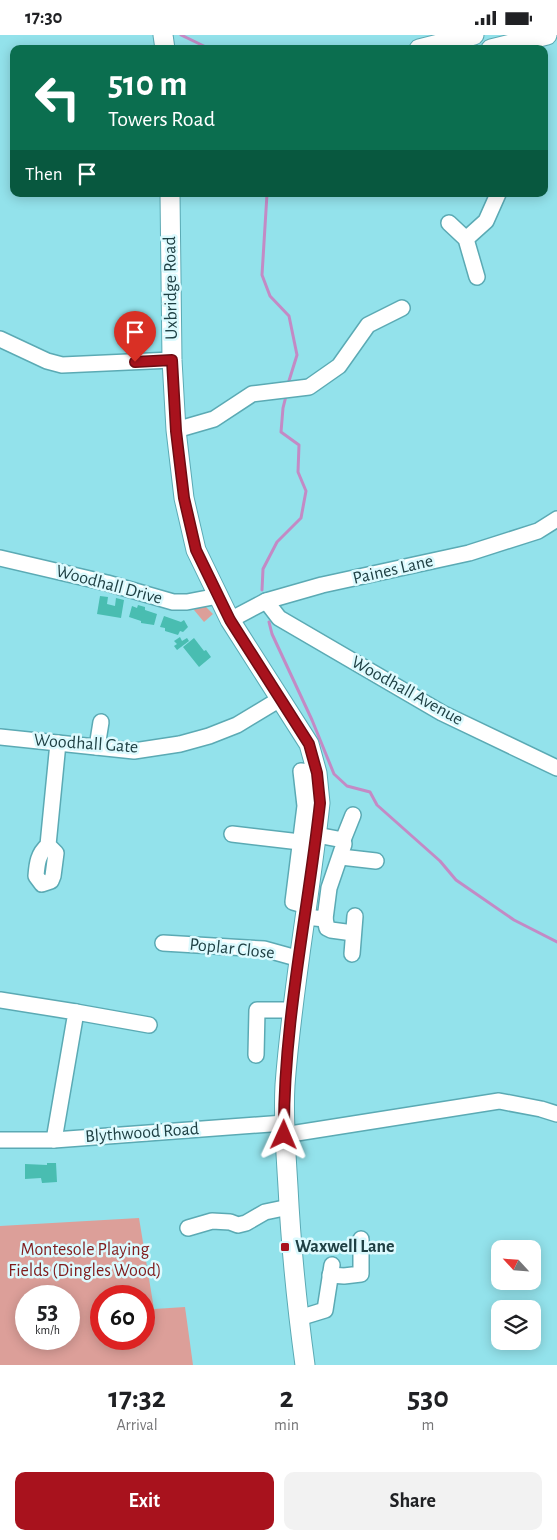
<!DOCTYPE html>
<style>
body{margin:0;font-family:"Alegreya Sans",sans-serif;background:#f2f2f2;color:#202124;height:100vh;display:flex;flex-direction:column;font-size:19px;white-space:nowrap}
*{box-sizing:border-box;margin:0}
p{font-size:16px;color:#757577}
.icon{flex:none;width:28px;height:28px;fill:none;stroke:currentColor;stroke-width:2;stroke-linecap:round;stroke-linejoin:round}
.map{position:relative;height:1330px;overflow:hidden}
.side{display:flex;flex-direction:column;background:#fff;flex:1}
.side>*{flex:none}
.banner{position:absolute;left:10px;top:10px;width:538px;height:152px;border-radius:10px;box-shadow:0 2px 12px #0003;background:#0b6e4f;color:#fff;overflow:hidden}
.needle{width:32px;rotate:296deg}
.controls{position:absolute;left:491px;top:1205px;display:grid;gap:10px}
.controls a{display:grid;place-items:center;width:50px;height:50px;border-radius:10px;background:#fff;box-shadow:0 2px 12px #0003;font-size:25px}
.speed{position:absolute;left:15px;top:1250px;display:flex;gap:10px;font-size:25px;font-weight:700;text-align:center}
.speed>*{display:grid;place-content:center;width:65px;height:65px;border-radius:50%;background:#fff;box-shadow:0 2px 12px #0003;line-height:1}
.speed small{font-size:12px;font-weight:400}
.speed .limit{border:8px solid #d22;background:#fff;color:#111}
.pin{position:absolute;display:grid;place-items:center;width:42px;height:42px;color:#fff;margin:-51px -21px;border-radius:50% 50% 50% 0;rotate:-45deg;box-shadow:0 0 5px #0007}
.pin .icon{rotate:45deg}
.me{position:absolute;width:55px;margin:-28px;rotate:1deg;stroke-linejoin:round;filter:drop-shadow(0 0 4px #0008)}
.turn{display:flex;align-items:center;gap:18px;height:105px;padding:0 15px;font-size:22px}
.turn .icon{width:65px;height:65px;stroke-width:2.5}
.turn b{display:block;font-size:35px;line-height:42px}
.then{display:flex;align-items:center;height:48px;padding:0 15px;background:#0003;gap:10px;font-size:19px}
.eta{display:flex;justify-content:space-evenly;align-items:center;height:85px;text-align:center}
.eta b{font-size:30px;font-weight:600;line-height:35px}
.action{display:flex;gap:10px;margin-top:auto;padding:10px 15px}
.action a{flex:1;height:58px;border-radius:10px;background:#a8121d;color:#fff;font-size:20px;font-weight:600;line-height:58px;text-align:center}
.action a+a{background:#f2f2f2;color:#202124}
.status{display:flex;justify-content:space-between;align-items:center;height:35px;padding:0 25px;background:#fff;direction:ltr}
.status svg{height:14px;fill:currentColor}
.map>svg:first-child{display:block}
</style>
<div class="status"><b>17:30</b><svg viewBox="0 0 49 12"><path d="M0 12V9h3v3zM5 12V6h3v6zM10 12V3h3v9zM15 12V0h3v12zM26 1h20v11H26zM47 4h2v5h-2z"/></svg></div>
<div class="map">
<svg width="557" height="1330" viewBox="0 0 557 1330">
<rect width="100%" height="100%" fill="#93e2eb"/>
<g fill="#dc9f99" fill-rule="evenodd">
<polygon points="205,571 213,579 204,587 194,575 198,572"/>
<path d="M139,1183L154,1274L185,1272L193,1330H0V1191ZM26,1261H69V1304H26ZM101,1261H144V1304H101Z"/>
</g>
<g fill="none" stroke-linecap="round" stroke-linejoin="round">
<g stroke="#c38ac5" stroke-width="3">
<polyline points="181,0 210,14"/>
<polyline points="267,159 262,240 270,261 289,281 297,320 288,349"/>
<polyline points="262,555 263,534 277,507 301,483 306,456 298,437 299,410 281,397 283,373 286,361"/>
<polyline points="269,587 272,599 312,685 334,739 347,751 370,757 377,770 440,826 456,845 514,885 557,907"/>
</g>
</g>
<g fill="#49bdb1">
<polygon points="100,561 108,562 107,569 115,571 116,563 124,565 121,583 97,579"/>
<polygon points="138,570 145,572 145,575 157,579 154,590 141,588 141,586 129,582 132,571 137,573"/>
<polygon points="164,581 181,587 184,585 188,592 183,597 180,596 178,600 165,596 165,593 160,592"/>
<polygon points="180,602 182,606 187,603 189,606 177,615 174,611 177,609 174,606"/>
<polygon points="194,603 204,616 206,615 211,622 199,632 183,612"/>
<polygon points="47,1128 56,1128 57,1147 42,1148 41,1143 25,1144 25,1129 47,1130"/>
</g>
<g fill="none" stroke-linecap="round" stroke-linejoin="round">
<defs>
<g id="minor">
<polyline points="449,188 466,204 477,242"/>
<polyline points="466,204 486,186 498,159"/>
<polyline points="0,304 47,326 62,330 172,325"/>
<polyline points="176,395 214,384 252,359 309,352 339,331 368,290 402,273"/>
<polyline points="0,523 107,548 173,567 187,567 218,561"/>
<polyline points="266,566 279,583 442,678 557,733"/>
<polyline points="230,585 266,566 322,550 469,518 538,496 557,484"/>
<polyline points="0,702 134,716 180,709 209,701 237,690 280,664"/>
<polyline points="97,712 101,687"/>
<polyline points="232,799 300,807"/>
<polyline points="343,805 353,780"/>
<path d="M48,810C38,819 37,828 36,841L42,849L51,846L53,841L56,818L48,810L58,708"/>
<polyline points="341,822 376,826"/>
<polyline points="307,871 293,867 305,771 301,736 317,738"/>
<polyline points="305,882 325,884 329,853 344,809 343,805 317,800"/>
<polyline points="325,884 327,893 331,895 353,898"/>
<polyline points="163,908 264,914 300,924"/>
<polyline points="352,919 355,881"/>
<polyline points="0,965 76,977 54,1105"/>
<polyline points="76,977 149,990"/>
<polyline points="256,1020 257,975 292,975"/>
<polyline points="284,1100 499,1066 541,1074 557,1079"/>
<polyline points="0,1105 54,1105 284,1088"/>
<polyline points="188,1193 212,1186 230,1187 238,1190 246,1188 265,1177 289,1172"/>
<polyline points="330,1240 344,1241 361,1239 361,1204"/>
<polyline points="299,1283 325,1275 332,1230"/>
</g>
<g id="major">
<polyline points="163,0 165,14"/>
<polyline points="419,14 474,0"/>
<polyline points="491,14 547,0"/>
<path d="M170,159L172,325L176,395L184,463L196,515L230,585L309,709L317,738L320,768C310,862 292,955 285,1050C283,1084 286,1118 288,1152C291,1212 297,1271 305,1330"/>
</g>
</defs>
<use href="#minor" stroke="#5baab4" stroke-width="18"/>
<use href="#major" stroke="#5baab4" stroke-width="21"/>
<use href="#minor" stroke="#fff" stroke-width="15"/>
<use href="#major" stroke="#fff" stroke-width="19"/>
</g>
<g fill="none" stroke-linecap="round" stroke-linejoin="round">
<defs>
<path id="route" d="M135,327L172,325L176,396L184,463L196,515L230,585L309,709L317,738L320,768C308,878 283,988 284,1100"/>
</defs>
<use href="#route" stroke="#6d0c13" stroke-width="12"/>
<use href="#route" stroke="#a8121d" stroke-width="9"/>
</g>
<rect fill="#a8121d" stroke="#dcfafe" stroke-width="2" x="280" y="1207" width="10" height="10" rx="2.5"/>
<g text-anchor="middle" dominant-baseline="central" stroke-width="5" stroke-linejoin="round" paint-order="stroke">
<g font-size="18" fill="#1f4044" stroke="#dcfafe">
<text transform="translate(171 253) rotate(-91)">Uxbridge Road</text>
<text transform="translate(393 535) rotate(-13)">Paines Lane</text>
<text transform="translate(109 550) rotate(15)">Woodhall Drive</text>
<text transform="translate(407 656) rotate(29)">Woodhall Avenue</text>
<text transform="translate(86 709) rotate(4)">Woodhall Gate</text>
<text transform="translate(232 914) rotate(6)">Poplar Close</text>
<text transform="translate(142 1098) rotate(-4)">Blythwood Road</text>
</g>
<g font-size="18" font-weight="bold" fill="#1f4044" stroke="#dcfafe" text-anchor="start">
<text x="295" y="1212">Waxwell Lane</text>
</g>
<g font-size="18" fill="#801c1d" stroke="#dcfafe">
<text x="85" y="1215">Montesole Playing<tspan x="85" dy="21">Fields (Dingles Wood)</tspan></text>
</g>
</g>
</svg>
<div class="controls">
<a><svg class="needle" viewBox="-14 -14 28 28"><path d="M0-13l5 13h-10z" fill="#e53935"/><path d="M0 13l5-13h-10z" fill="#757577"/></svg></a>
<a><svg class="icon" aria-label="layers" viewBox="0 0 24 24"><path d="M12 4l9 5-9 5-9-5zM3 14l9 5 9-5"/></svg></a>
</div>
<div class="speed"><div>53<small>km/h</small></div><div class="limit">60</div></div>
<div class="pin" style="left:135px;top:327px;background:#d93025"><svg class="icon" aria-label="arrive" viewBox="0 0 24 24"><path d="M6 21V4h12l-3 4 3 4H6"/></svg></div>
<svg class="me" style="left:284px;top:1100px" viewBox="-20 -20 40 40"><path d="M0-17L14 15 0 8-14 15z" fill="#a8121d" stroke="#fff" stroke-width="4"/></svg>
<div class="banner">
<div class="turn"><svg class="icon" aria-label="left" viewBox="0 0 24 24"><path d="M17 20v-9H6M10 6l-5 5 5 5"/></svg><div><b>510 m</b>Towers Road</div></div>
<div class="then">Then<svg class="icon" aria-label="arrive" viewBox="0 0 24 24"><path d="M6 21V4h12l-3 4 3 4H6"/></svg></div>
</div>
</div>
<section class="side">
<div class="eta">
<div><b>17:32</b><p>Arrival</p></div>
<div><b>2</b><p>min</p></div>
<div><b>530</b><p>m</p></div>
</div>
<div class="action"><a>Exit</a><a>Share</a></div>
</section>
